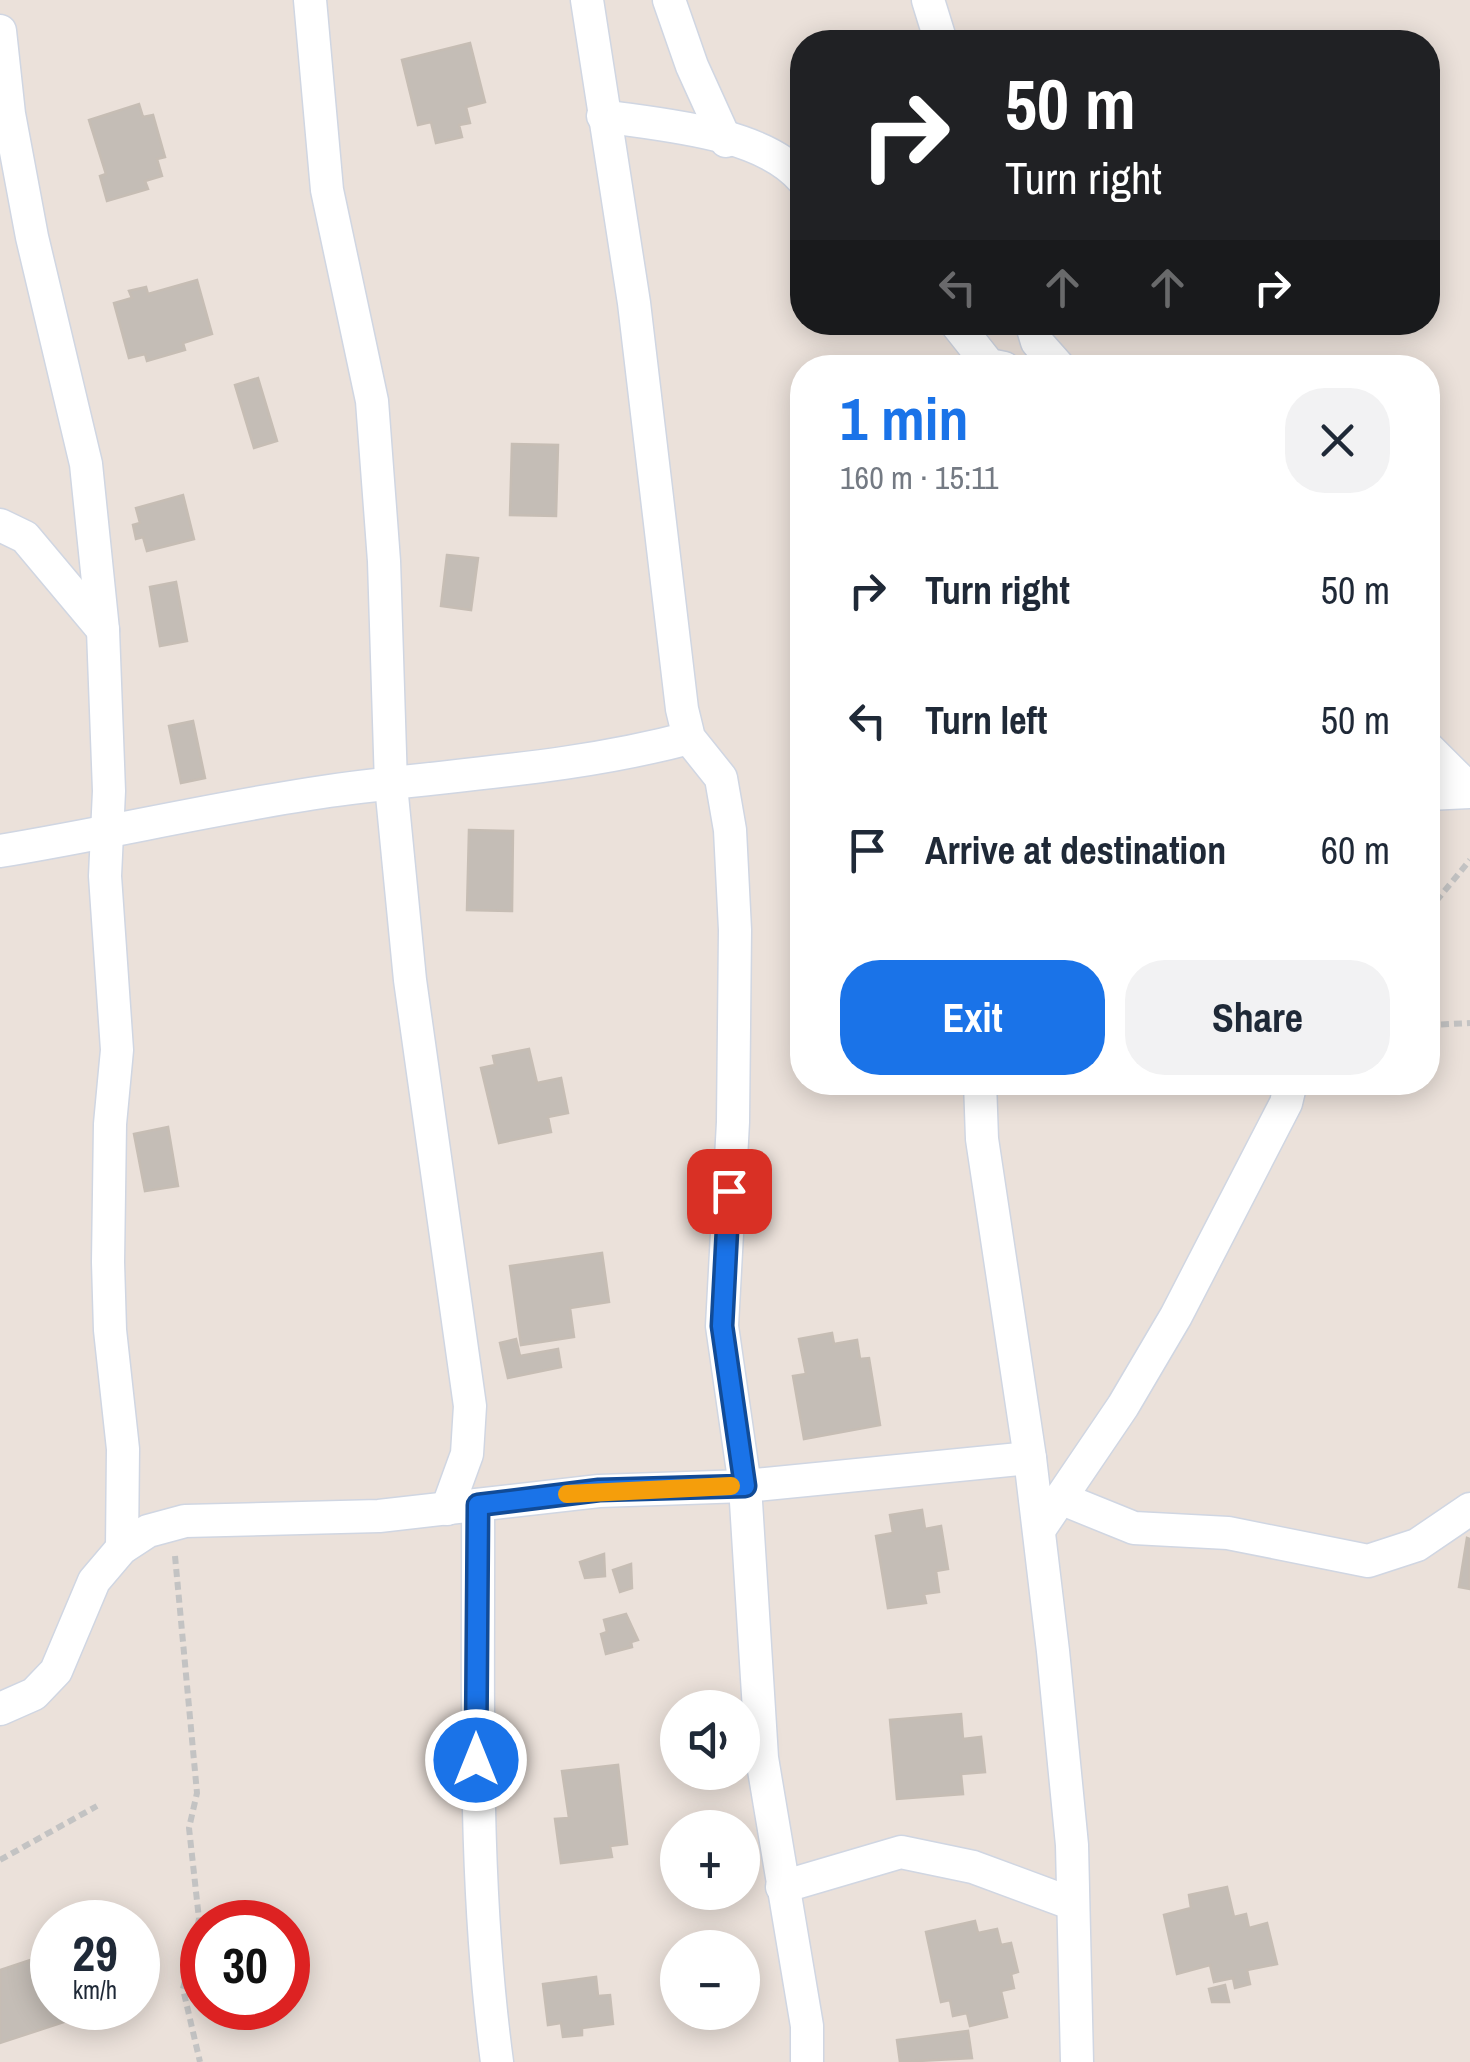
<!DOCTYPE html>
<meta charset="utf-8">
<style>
body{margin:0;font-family:"Archivo Narrow",sans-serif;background:#f2f2f3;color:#1f2937;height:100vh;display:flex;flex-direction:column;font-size:38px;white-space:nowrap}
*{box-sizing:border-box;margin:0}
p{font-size:32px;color:#747a83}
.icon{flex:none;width:55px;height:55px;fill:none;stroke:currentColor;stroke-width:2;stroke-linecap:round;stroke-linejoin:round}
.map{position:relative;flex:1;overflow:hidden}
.drawer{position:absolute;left:790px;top:355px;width:650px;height:740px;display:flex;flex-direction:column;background:#fff;border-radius:40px;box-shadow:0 5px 25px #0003}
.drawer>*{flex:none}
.guide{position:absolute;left:790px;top:30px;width:650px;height:305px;border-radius:40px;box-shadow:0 5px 25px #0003;background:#202124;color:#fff;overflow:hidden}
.fabs{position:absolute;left:660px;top:1690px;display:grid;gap:20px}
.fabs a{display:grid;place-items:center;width:100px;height:100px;border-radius:50%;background:#fff;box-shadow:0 5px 25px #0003;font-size:50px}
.speed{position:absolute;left:30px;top:1900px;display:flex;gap:20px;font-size:50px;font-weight:700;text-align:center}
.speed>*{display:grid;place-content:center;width:130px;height:130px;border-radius:50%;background:#fff;box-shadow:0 5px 25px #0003;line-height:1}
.speed small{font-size:25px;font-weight:400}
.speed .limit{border:15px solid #d22;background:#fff;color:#111}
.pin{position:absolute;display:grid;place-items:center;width:85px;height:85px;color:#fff;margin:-42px;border-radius:20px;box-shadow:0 5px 15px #0006}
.me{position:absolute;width:110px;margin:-55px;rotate:0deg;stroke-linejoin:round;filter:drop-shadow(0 0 8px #0008)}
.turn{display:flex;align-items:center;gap:35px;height:210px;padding:0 50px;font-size:45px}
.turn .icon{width:130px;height:130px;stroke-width:2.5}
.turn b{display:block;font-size:70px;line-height:85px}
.lanes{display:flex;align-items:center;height:95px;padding:0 50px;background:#0003;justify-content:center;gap:50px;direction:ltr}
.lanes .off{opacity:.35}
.round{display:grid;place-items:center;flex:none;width:105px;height:105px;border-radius:40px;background:#f2f2f3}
.overview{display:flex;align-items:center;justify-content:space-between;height:170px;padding:0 50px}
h1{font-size:60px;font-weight:800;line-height:75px;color:#1a73e8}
.cta{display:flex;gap:20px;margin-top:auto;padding:20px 50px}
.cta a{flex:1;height:115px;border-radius:40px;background:#1a73e8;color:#fff;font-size:40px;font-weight:800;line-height:115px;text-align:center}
.cta a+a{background:#f2f2f3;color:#1f2937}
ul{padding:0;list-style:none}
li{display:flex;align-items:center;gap:30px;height:130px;padding:0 50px}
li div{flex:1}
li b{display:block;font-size:38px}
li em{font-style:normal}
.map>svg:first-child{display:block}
</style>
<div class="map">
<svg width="1470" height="2062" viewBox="0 0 1470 2062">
<rect width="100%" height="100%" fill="#ebe1da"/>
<g fill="#c4bdb6" stroke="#c6bdb4" stroke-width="2.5">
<polygon points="470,43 485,102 466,107 470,123 459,125 462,137 436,143 431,122 418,125 402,60"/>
<polygon points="139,104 143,117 153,115 165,157 157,159 162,176 145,181 148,189 107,201 100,176 106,174 89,120"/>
<polygon points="197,280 212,334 183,343 185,350 147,361 145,354 129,358 114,303 132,298 129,291 146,287 148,294"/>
<polygon points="258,378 277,441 254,448 235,385"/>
<polygon points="512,444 558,445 556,516 510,515"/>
<polygon points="183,495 194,539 147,551 143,537 136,539 133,525 140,523 136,508"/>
<polygon points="447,555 478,558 471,610 441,606"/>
<polygon points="176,582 187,641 160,646 150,587"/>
<polygon points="193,721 205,778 181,783 169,726"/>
<polygon points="469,830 513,831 512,911 467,910"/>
<polygon points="529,1049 537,1083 561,1078 568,1113 548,1117 551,1132 499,1143 481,1068 495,1065 493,1056"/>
<polygon points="168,1127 178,1186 145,1191 134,1134"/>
<polygon points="602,1253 609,1302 570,1308 574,1337 521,1345 510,1266"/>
<polygon points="832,1333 834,1344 857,1340 860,1359 869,1358 880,1425 804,1439 793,1376 806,1374 799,1339"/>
<polygon points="516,1339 520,1356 558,1349 561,1367 508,1378 500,1343"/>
<polygon points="922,1510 925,1529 941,1526 948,1569 936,1571 939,1592 924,1594 926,1603 888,1608 876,1536 893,1533 890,1515"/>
<polygon points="1467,1538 1470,1539 1470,1589 1459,1587"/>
<polygon points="604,1554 605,1576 585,1578 580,1562"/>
<polygon points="631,1564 632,1588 620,1592 613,1570"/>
<polygon points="626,1614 638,1640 631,1642 632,1647 606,1654 601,1634 607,1632 604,1620"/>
<polygon points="961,1714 963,1739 981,1737 985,1772 961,1774 963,1794 897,1799 890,1720"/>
<polygon points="618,1765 627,1844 610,1846 612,1857 561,1863 555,1819 569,1818 562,1771"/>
<polygon points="1227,1887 1234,1917 1246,1914 1249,1928 1267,1923 1277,1964 1247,1970 1250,1984 1235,1988 1233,1978 1214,1982 1210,1965 1177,1974 1164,1915 1191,1908 1189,1895"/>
<polygon points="975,1921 978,1933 997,1929 1001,1945 1011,1943 1018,1972 1011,1974 1014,1988 1001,1991 1007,2017 970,2026 967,2013 953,2016 950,2000 941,2002 926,1932"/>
<polygon points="42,1956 52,1989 52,2008 59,2008 64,2022 0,2043 0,1970"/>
<polygon points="596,1977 598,1996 610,1995 613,2024 582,2028 582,2035 563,2037 561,2023 548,2025 543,1984"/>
<polygon points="1225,1985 1229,2002 1212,2002 1209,1989"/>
<polygon points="968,2031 972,2058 900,2062 897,2040"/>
</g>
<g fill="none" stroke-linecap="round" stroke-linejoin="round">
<defs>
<g id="minor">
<polyline points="310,0 327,190 372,401 384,561 391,785 410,980 470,1406 467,1454 447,1509"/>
<polyline points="587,0 634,303 682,709 689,738 721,778 730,830 735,930 733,1122 722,1326 745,1486 762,1758 807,2026 807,2062"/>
<polyline points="669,0 692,66 726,141"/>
<polyline points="928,0 941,42"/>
<polyline points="0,31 9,114 32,237 86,464 103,630 109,791 105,876 117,1050 110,1124 108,1262 110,1330 123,1449 122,1548"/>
<path d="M603,116C663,125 762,132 802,179"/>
<polyline points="955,322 989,365 1004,368"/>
<polyline points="1031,322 1037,342 1060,368"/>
<polyline points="0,525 25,537 103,630"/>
<polyline points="1428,748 1470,790"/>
<polyline points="1428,794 1470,792"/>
<path d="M0,851C110,833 218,807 329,791C450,774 569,770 689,738"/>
<polyline points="980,1082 982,1139 1030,1458 1053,1651 1072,1845 1077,2062"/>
<polyline points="1060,1498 1134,1528 1228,1533 1368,1561 1417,1545 1470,1509"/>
<path d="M478,1505C479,1692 472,1876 497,2062"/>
<polyline points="1039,1530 1123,1406 1176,1316 1286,1103 1291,1082"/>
<polyline points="0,1709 34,1694 56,1671 94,1581 122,1548 148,1531 185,1521 379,1516 599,1491 745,1486 1030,1458"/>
<polyline points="782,1887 901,1852 973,1867 1073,1904"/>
</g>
</defs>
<use href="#minor" stroke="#d0d6e2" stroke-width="35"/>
<g stroke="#c3c3c3" stroke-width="6" stroke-dasharray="8 5" stroke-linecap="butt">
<polyline points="1428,911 1470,860"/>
<polyline points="1428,1025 1470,1023"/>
<polyline points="175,1556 197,1793 189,1828 199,1919 183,1989 200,2062"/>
<polyline points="0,1860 97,1806"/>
</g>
<use href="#minor" stroke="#fff" stroke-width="32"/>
</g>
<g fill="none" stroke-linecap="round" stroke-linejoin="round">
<defs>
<polyline id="route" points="476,1760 478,1505 599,1490 745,1486 722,1326 729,1191"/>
</defs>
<use href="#route" stroke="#114b97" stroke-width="25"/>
<use href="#route" stroke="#1a73e8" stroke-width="18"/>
<polyline stroke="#f59e0b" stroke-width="18" points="567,1494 731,1486"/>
</g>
</svg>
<div class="fabs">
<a><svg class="icon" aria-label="sound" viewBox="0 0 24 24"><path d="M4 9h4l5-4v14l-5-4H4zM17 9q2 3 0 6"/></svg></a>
<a>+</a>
<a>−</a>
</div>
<div class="speed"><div>29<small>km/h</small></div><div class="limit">30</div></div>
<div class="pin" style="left:729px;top:1191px;background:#d93025"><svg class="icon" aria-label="arrive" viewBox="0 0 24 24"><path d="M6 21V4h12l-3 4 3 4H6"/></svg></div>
<svg class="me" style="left:476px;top:1760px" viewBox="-20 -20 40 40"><circle r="17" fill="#1a73e8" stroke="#fff" stroke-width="3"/><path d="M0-11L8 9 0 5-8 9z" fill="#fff"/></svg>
<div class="guide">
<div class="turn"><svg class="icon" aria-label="right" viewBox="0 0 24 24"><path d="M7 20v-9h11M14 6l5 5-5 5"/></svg><div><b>50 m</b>Turn right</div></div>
<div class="lanes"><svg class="icon off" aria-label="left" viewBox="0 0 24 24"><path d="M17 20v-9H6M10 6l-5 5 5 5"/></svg><svg class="icon off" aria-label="ahead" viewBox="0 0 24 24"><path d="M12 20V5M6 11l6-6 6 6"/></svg><svg class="icon off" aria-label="ahead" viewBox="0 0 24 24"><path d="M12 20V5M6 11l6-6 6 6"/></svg><svg class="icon" aria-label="right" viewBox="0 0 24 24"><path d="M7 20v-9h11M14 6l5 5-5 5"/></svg></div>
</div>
<section class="drawer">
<div class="overview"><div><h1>1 min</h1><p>160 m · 15:11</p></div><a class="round"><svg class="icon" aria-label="close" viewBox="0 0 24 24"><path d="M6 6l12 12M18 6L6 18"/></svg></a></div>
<ul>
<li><svg class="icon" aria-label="right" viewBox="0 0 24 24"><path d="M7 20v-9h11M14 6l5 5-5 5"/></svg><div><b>Turn right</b></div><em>50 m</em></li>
<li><svg class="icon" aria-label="left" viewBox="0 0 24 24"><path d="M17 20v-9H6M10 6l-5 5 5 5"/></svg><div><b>Turn left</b></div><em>50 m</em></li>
<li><svg class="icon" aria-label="arrive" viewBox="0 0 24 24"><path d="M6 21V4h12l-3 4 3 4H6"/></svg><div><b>Arrive at destination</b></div><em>60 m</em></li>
</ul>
<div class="cta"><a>Exit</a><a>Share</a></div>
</section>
</div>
